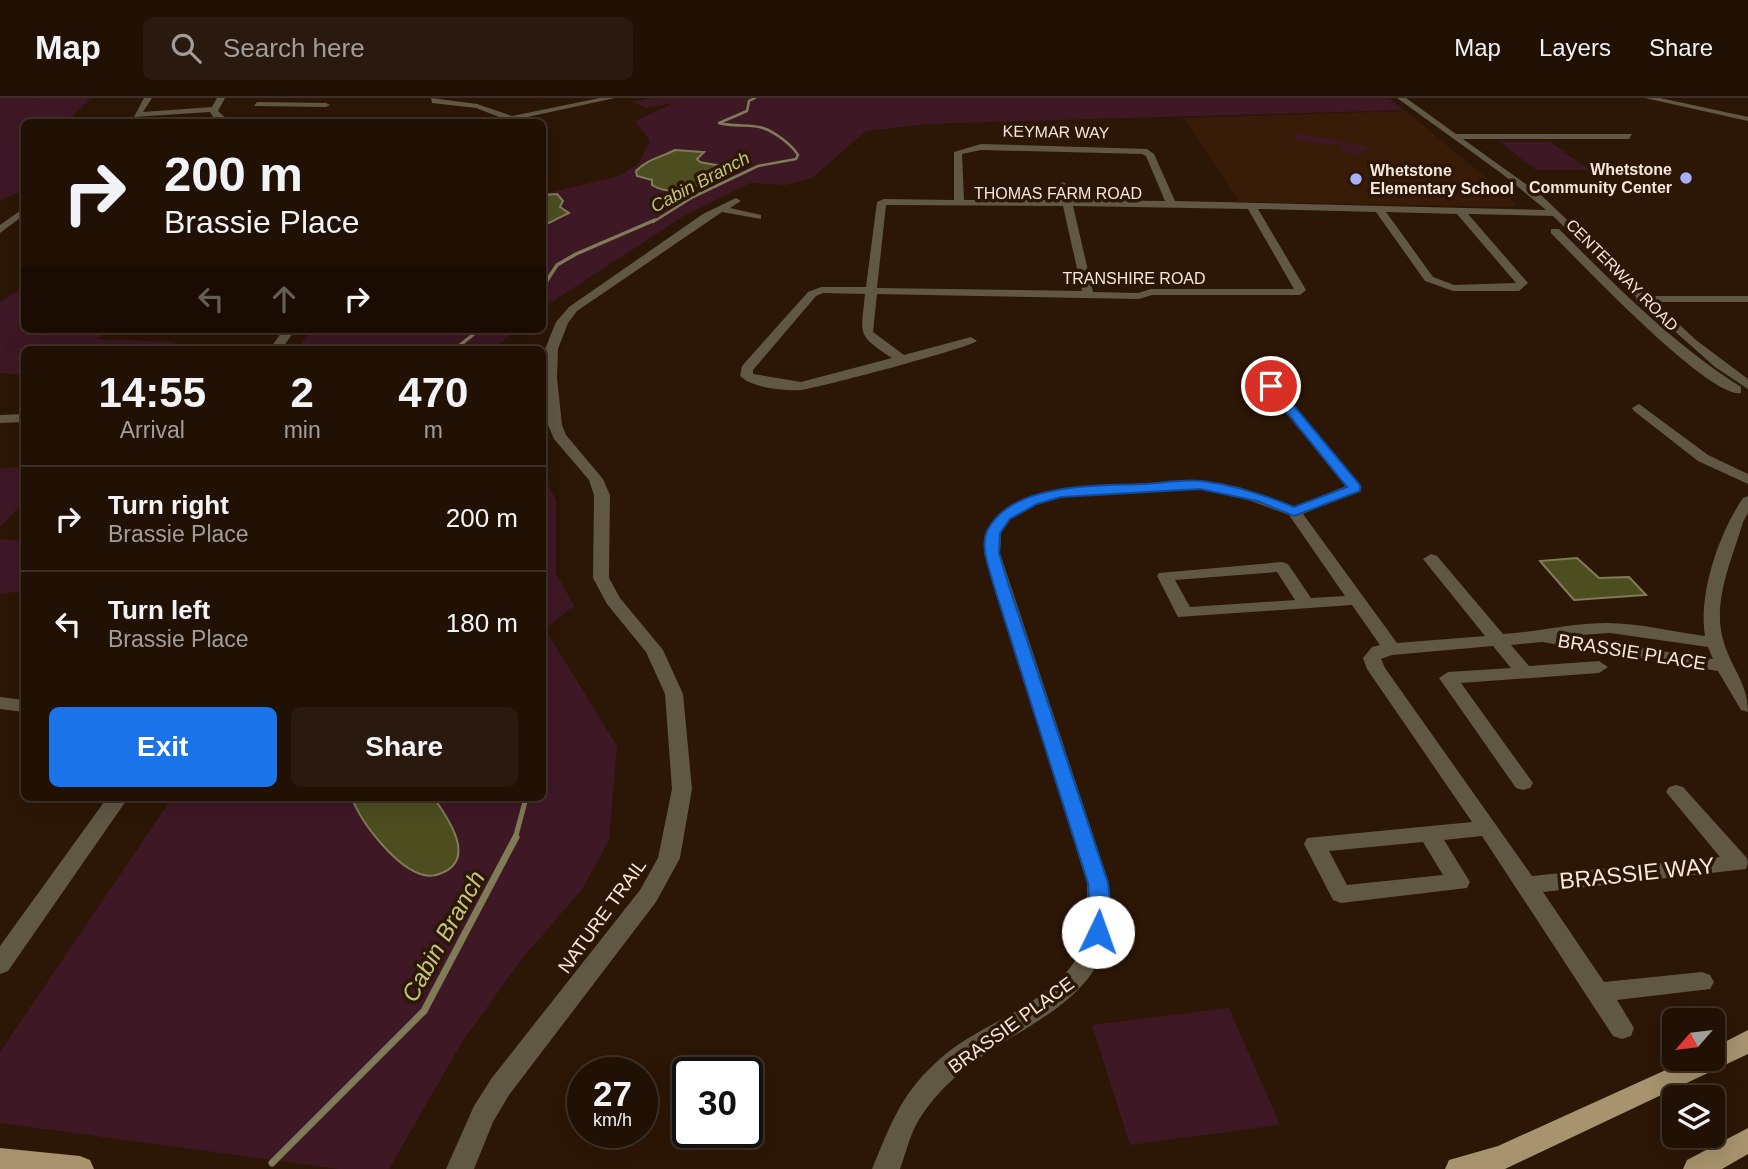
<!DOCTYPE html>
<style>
body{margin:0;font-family:Arial,sans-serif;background:#29190e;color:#f1f3f6;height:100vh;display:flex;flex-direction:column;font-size:26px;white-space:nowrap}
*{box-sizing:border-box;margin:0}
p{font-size:23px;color:#a29d9a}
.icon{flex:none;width:38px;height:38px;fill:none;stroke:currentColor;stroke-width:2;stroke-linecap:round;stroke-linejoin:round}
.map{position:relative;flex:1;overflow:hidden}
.sheet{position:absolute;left:21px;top:248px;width:525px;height:455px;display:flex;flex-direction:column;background:#211004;border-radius:10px;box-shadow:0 7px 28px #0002,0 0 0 2px #3e3026}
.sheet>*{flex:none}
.banner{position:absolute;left:21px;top:21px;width:525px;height:214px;border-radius:10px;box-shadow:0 7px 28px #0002,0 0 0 2px #3e3026;background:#211004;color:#f1f3f6;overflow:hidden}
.needle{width:46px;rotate:242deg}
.buttons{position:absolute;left:1662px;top:910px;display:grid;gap:14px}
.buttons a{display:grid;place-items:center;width:63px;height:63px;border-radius:10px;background:#211004;box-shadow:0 7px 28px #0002,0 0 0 2px #3e3026;font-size:35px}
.speed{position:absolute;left:567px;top:959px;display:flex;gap:14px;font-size:35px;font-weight:700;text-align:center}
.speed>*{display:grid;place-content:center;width:91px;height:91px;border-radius:50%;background:#211004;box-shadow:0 7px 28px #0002,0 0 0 2px #3e3026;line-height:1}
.speed small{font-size:18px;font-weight:400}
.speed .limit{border:4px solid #111;border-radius:10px;background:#fff;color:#111}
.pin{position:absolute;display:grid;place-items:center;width:60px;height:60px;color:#fff;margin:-30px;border:4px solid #fff;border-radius:50%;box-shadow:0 2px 7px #0007}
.me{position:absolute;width:77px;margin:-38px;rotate:3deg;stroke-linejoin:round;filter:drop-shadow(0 0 5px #0008)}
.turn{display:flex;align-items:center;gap:24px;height:147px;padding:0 28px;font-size:32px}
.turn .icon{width:91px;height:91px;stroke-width:2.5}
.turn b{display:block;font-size:49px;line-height:60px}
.lanes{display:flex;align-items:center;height:66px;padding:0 28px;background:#0003;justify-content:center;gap:35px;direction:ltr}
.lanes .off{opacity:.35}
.eta{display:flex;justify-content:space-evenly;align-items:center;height:119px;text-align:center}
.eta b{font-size:42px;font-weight:800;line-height:49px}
.cta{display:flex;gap:14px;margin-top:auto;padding:14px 28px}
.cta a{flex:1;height:80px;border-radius:10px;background:#1a73e8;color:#fff;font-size:28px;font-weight:800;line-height:80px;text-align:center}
.cta a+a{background:#29190e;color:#f1f3f6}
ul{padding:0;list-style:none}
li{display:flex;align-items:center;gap:21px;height:105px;padding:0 28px;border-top:2px solid #3e3026}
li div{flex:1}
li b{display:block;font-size:26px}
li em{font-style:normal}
header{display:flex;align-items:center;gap:42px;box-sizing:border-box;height:98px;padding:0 35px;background:#211004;border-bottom:2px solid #3e3026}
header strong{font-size:33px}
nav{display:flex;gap:38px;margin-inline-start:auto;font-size:24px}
.search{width:490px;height:63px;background:#29190e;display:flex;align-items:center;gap:18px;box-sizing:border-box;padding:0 24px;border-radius:10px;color:#a29d9a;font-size:26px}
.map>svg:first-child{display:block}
</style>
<header>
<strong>Map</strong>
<div class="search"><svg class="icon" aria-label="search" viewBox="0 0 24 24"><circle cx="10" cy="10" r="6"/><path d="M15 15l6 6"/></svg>Search here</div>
<nav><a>Map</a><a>Layers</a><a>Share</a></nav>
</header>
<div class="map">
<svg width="1748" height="1071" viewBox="0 0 1748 1071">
<rect width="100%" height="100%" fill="#2c1606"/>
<polygon fill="#381c07" points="1406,13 1517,106 1510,109 1239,104 1184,20"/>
<g fill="#3f1826">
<polygon points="0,0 91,0 66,24 24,24 24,92 0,103"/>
<polygon points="652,0 1389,0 1404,12 926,26 866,33 812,80 786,87 750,85 682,119 543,210 543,96 620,78 639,65 650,43 635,23 674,5 646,10 632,4"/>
<polygon points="1293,34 1368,49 1358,57 1339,53 1344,48 1298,42"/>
<polygon points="1500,44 1550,44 1590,72 1536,72"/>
<polygon points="24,189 24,231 110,231 97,241 176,244 169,252 24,252 24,277 0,275 0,204"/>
<polygon points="330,231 517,231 498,247 507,252 297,252 306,238"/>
<polygon points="24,369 24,404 0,429 0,370"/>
<polygon points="543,377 556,402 556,475 574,508 545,531 617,648 609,742 583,790 521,862 462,944 389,1071 339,1071 0,1025 0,954 172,700 542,700"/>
<polygon points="0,441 24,443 24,493 0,496"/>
<polygon points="1229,910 1280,1027 1130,1047 1092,927"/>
</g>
<g fill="#4d4e20" stroke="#807c58" stroke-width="2">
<path d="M675,52L704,54L697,61L700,64L737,71C729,75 719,76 711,81C692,90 671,99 652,87V82L637,78L636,73C647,61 662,59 675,52Z"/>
<polygon points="557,96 563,103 560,109 569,115 543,128 543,97"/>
<polygon points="1577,460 1599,480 1629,479 1646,497 1574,502 1540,463"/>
<path d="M352,700H434C447,719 476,759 444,774C437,777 432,779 424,777C397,771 361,725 352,700Z"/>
</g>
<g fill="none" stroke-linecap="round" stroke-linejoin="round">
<path stroke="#807c58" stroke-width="2.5" d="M653,124L693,99L758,68L796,61L798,57C792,47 775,34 763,30C752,26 733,29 719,25L747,13L749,3L755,0"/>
<g stroke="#807c58" stroke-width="3.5">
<polyline points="542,190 557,167 576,156 655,122"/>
<polyline points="454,252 480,231"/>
</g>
<polyline stroke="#807c58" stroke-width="5" points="515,741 526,700"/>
<polyline stroke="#807c58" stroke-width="7" points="272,1065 424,913 516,739"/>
<g fill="#615745" fill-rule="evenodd">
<polygon points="144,0 152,0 143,14 212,9 217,0 225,0 218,13 230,24 215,22 210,14 134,19"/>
<polygon points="431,0 477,6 512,18 600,0 615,0 505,24 492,24 502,20 476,10 432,5"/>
<path d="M1397,0H1406L1456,36H1632L1629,41H1463L1541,97L1647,198H1748V204H1655L1696,242L1748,281V291L1715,269L1642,204L1636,203V199L1553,118L1468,116L1528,185L1519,193H1453L1425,183L1376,114L1258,111L1306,192L1300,197H1152L1139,201L877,196L873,234L904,257L971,239L977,243C969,250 818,290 801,292C784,293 752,290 740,278L742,268L808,194L821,189H866L877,104L884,101L954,102V54L981,46L1147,51L1154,56L1175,103L1546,112L1501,75ZM981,52L1142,56L1146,58L1165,103L1071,102L1068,87L1063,84L1058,87L1062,102H964L962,56ZM886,107L1063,108L1082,193L877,190ZM1073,108L1248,111L1294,191H1151L1138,195L1093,194ZM1386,114L1457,116L1516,185L1454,187L1433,179ZM823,195L865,196C861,238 856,236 892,260L801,284L753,276V272L816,198Z"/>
<polygon points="1645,0 1660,0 1748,19 1748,23"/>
<polygon points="257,4 326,5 330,7 326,9 254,8"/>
<polygon points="736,100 741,103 730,110 761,117 761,121 722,114 577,213 568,225 558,251 557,280 562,327 566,337 603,381 610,397 609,480 620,500 663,552 683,596 692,691 680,760 656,804 509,997 493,1024 474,1071 446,1071 474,1008 491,981 640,792 658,760 672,691 665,596 646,554 607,506 593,480 594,397 589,382 554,341 548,327 544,280 545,251 556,224 569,209 703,116"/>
<polygon points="24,110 24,117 0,135 0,127"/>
<path d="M1551,131H1559C1616,188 1672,245 1741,289V295C1709,301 1578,162 1551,135Z"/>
<polygon points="284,231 296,231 281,252 269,252"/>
<path d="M1271,284L1276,285L1362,390L1303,416L1397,545L1485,538L1423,461L1431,456L1437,458L1503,536C1538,534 1571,525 1607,525C1639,525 1673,534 1705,538C1698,496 1719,435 1743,400L1748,398V415L1743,424C1732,462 1711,505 1724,545C1732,571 1748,586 1748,614L1741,612L1718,573L1542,544L1511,547L1529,568L1599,563L1608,569L1599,575L1461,585L1533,685L1530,690L1523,692L1516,690L1439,580L1448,574L1511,570L1493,548L1392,557L1381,561L1385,570L1532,778L1720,759L1666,694L1669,689L1676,687L1683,689L1746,759L1748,764L1746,771L1543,794L1604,884L1702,874L1710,877L1714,884L1710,891L1617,902L1634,930L1631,938L1622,941L1613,938L1482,738L1444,742L1470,784L1467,790L1341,805L1333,802L1304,746L1307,740L1472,724L1367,571L1363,560L1372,549L1380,547L1352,507L1178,519L1157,478L1159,475L1282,464L1288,466L1311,500L1345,498L1289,417L1232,396L1200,391L1061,399L1037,406L1010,421L1001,435L1000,455L1109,785C1109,797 1111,810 1110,823C1104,904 1021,926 966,970C947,985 925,1008 914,1031C908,1044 905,1058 900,1071H872C892,1023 901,995 942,959C982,924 1058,904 1080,853C1089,832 1087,808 1087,785L984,455L985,435L1000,415L1027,400L1060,391L1200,383L1239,389L1294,409L1346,388L1266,291V285ZM1277,474L1295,502L1190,509L1175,482ZM1610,535L1708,549L1713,561L1566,538ZM1423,744L1443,777L1347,787L1329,753Z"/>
<polygon points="1639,306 1708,357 1748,376 1748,386 1698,363 1634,313 1632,310"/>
<polygon points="24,316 24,324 0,325 0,317"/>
<polygon points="0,599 24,602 24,614 0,611"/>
<polygon points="107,700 128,700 8,873 0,876 0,848"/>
</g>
<g fill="#a7936d" fill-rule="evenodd">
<polygon points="1748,932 1748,956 1505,1071 1445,1071 1449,1062 1498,1048 1690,961 1713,961 1713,950"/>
<polygon points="1748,1030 1748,1056 1722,1071 1683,1071 1687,1062"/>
<polygon points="0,1050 80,1058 90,1062 94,1071 0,1071"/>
</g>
</g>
<path fill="#1a73e8" stroke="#114b97" stroke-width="2" d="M1271,284L1275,285L1360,387V393L1294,418L1257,403L1200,391L1061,399L1037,406L1010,421L1000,435L999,455L1008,485L1108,785C1110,803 1114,823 1106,840L1098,842L1091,840C1087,832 1090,797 1088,785L993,485C989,469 980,449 987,433C1011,384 1098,388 1143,386C1162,385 1183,381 1202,383C1233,387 1265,397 1294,409L1347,389L1267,290L1265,288Z"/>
<g fill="#a6b1fc" stroke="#2c1606" stroke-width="2.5">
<circle cx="1686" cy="80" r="7"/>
<circle cx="1356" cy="81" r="7"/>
</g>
<g text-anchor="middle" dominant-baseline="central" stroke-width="7" stroke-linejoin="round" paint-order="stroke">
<g font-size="16" fill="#f6e6dc" stroke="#2c1606">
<text transform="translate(1056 34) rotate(1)">KEYMAR WAY</text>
<text x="1058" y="95">THOMAS FARM ROAD</text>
<text transform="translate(1622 177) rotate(45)">CENTERWAY ROAD</text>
<text x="1134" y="180">TRANSHIRE ROAD</text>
</g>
<g font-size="16" font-weight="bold" fill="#f6e6dc" stroke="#2c1606" text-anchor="end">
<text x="1672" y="71">Whetstone<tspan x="1672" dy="18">Community Center</tspan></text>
<text x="1370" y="72" text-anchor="start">Whetstone<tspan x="1370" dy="18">Elementary School</tspan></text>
</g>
<g font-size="18" font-style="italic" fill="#c2c57a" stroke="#2c1606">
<text transform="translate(700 84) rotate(-28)">Cabin Branch</text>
</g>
<g font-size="19" fill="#f6e6dc" stroke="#2c1606">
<text transform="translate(1632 554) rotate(9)">BRASSIE PLACE</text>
<text transform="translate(602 818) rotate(-54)">NATURE TRAIL</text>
<text transform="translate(1011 927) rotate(-36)">BRASSIE PLACE</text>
</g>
<g font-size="23" fill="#f6e6dc" stroke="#2c1606">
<text transform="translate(1637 775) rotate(-6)">BRASSIE WAY</text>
</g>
<g font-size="24" font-style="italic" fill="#c2c57a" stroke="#2c1606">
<text transform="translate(443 838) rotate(-61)">Cabin Branch</text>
</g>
</g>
</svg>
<div class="buttons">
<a><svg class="needle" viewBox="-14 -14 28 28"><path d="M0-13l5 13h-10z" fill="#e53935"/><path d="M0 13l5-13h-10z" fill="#a29d9a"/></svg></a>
<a><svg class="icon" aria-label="layers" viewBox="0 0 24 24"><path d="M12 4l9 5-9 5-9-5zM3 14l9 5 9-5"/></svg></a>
</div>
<div class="speed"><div>27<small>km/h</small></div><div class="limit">30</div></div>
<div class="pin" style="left:1271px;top:288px;background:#d93025"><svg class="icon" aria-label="arrive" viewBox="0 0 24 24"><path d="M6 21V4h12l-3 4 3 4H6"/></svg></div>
<svg class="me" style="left:1098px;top:834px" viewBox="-20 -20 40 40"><circle r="19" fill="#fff"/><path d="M0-13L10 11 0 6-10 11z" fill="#1a73e8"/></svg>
<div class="banner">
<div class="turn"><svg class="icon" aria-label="right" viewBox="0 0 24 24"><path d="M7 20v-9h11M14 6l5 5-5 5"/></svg><div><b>200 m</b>Brassie Place</div></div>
<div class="lanes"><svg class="icon off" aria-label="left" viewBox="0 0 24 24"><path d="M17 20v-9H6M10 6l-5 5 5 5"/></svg><svg class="icon off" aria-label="ahead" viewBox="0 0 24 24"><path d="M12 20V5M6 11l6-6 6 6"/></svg><svg class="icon" aria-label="right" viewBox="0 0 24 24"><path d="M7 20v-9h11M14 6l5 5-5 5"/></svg></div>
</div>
<section class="sheet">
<div class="eta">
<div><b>14:55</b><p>Arrival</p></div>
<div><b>2</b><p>min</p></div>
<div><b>470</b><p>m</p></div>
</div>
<ul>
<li><svg class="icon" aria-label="right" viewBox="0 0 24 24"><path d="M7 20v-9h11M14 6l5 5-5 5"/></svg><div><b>Turn right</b><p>Brassie Place</p></div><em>200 m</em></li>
<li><svg class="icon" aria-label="left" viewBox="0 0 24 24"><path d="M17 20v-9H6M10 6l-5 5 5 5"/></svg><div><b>Turn left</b><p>Brassie Place</p></div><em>180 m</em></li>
</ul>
<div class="cta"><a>Exit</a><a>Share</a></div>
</section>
</div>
